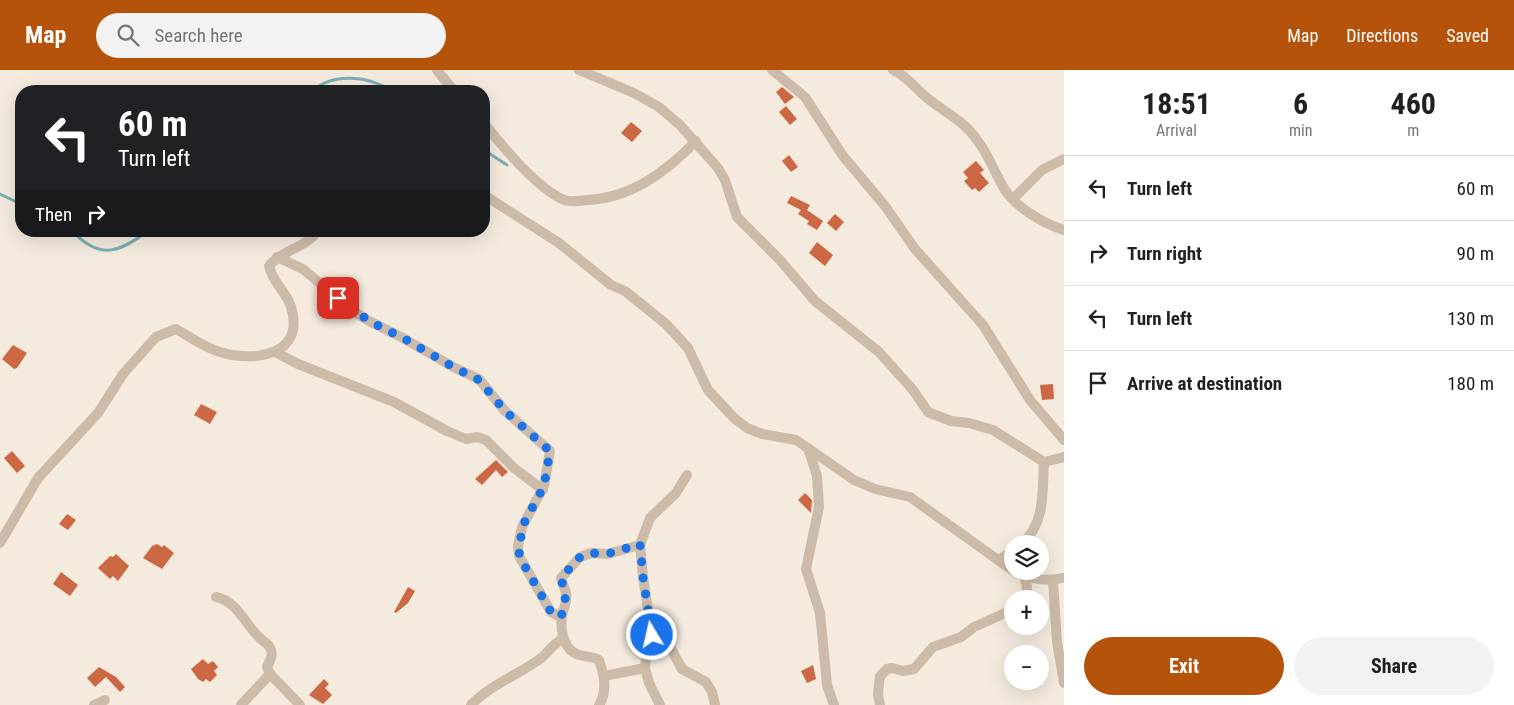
<!DOCTYPE html>
<meta charset="utf-8">
<style>
body{margin:0;font-family:"Roboto Condensed",sans-serif;background:#f2f2f2;color:#202124;height:100vh;display:flex;flex-direction:column;font-size:19px;white-space:nowrap}
*{box-sizing:border-box;margin:0}
p{font-size:16px;color:#757577}
.icon{flex:none;width:28px;height:28px;fill:none;stroke:currentColor;stroke-width:2;stroke-linecap:round;stroke-linejoin:round}
.map{position:relative;flex:1;overflow:hidden}
.panel{display:flex;flex-direction:column;background:#fff;width:450px}
.panel>*{flex:none}
.top-card{position:absolute;left:15px;top:15px;width:475px;height:152px;border-radius:20px;box-shadow:0 5px 20px #0002;background:#202124;color:#fff;overflow:hidden}
.controls{position:absolute;left:1004px;top:465px;display:grid;gap:10px}
.controls a{display:grid;place-items:center;width:45px;height:45px;border-radius:50%;background:#fff;box-shadow:0 5px 20px #0002;font-size:25px}
.pin{position:absolute;display:grid;place-items:center;width:42px;height:42px;color:#fff;margin:-21px;border-radius:10px;box-shadow:0 2px 8px #0006}
.me{position:absolute;width:55px;margin:-28px;rotate:351deg;stroke-linejoin:round;filter:drop-shadow(0 0 4px #0008)}
.turn{display:flex;align-items:center;gap:18px;height:105px;padding:0 20px;font-size:22px}
.turn .icon{width:65px;height:65px;stroke-width:2.5}
.turn b{display:block;font-size:35px;line-height:42px}
.then{display:flex;align-items:center;height:48px;padding:0 20px;background:#0003;gap:10px;font-size:19px}
.eta{display:flex;justify-content:space-evenly;align-items:center;height:85px;text-align:center}
.eta b{font-size:30px;font-weight:700;line-height:35px}
.button{display:flex;gap:10px;margin-top:auto;padding:10px 20px}
.button a{flex:1;height:58px;border-radius:30px;background:#b45309;color:#fff;font-size:20px;font-weight:700;line-height:58px;text-align:center}
.button a+a{background:#f2f2f2;color:#202124}
ul{padding:0;list-style:none}
li{display:flex;align-items:center;gap:15px;height:65px;padding:0 20px;border-top:1px solid #e0e0e0}
li div{flex:1}
li b{display:block;font-size:19px}
li em{font-style:normal}
header{display:flex;align-items:center;gap:30px;box-sizing:border-box;height:70px;padding:0 25px;background:#b45309;color:#fff}
header strong{font-size:24px}
nav{display:flex;gap:28px;margin-inline-start:auto;font-size:18px}
.search{width:350px;height:45px;background:#f2f2f2;display:flex;align-items:center;gap:12px;box-sizing:border-box;padding:0 18px;border-radius:28px;color:#757577;font-size:19px}
main{display:flex;flex:1;min-height:0}
.map>svg:first-child{display:block}
</style>
<header>
<strong>Map</strong>
<div class="search"><svg class="icon" aria-label="search" viewBox="0 0 24 24"><circle cx="10" cy="10" r="6"/><path d="M15 15l6 6"/></svg>Search here</div>
<nav><a>Map</a><a>Directions</a><a>Saved</a></nav>
</header>
<main>
<div class="map">
<svg width="1064" height="635" viewBox="0 0 1064 635">
<rect width="100%" height="100%" fill="#f4eade"/>
<g fill="none" stroke-linecap="round" stroke-linejoin="round">
<g stroke="#7bafb3" stroke-width="3">
<path d="M312,21C334,2 369,6 392,21"/>
<polyline points="484,80 507,95"/>
<polyline points="0,124 21,134"/>
<path d="M72,161C100,190 118,183 148,161"/>
</g>
</g>
<g fill="#cc6944">
<polygon points="782,17 794,27 785,34 776,22"/>
<polygon points="786,36 797,49 790,55 779,42"/>
<polygon points="631,52 642,61 632,72 621,63"/>
<polygon points="789,85 798,97 791,102 782,91"/>
<polygon points="976,91 984,100 980,103 989,113 979,122 975,118 972,120 964,111 968,108 963,102"/>
<polygon points="791,126 810,135 807,140 823,151 817,160 807,154 809,151 798,144 801,140 787,133"/>
<polygon points="835,144 844,152 836,161 827,153"/>
<polygon points="817,172 833,185 825,196 809,183"/>
<polygon points="13,275 27,283 17,298 14,299 2,289"/>
<polygon points="1053,314 1054,329 1042,330 1040,315"/>
<polygon points="201,334 217,342 210,354 194,345"/>
<polygon points="12,381 25,396 17,403 4,388"/>
<polygon points="496,390 508,402 502,407 496,400 482,415 475,409"/>
<polygon points="805,423 812,430 811,443 798,430"/>
<polygon points="67,444 76,450 68,460 59,454"/>
<polygon points="157,474 162,477 164,475 174,483 162,499 143,488 152,476"/>
<polygon points="116,484 129,496 118,511 113,506 110,509 98,498 110,486 113,487"/>
<polygon points="61,502 78,515 70,526 53,514"/>
<polygon points="408,517 415,521 408,533 396,543 394,542"/>
<polygon points="203,589 208,594 213,591 218,597 214,601 217,605 210,612 206,609 203,612 198,609 191,599"/>
<polygon points="813,595 816,609 807,613 801,601"/>
<polygon points="99,597 116,607 125,617 120,622 106,607 95,617 87,608"/>
<polygon points="324,609 329,614 325,618 332,625 323,634 309,625"/>
</g>
<g fill="none" stroke-linecap="round" stroke-linejoin="round">
<g stroke="#cdbba9" stroke-width="10">
<polyline points="437,0 454,21"/>
<polyline points="579,0 634,23 659,37 680,55 718,98 725,110 737,147 779,189 815,231 879,282 913,320 928,342 951,351 969,353 993,360 1044,392 1064,387"/>
<polyline points="772,0 805,27 843,86 885,136 915,179 983,255 1030,330 1064,370"/>
<path d="M893,0C909,7 917,21 931,31C948,44 965,52 977,70C989,85 995,104 1005,120C1017,138 1044,154 1064,160"/>
<path d="M484,53C502,76 537,118 564,130C570,132 580,131 587,130C631,128 666,102 696,71"/>
<polyline points="484,125 559,173 611,215 625,221 666,254 688,278 708,320 734,348 747,358 762,364 796,370 854,410 875,419 910,427 1012,500"/>
<polyline points="1013,129 1042,100 1064,89"/>
<polyline points="277,187 303,199 350,239 369,251 403,268 455,298 479,309 505,341 550,381 544,416 522,457 518,476 519,486 551,542 561,547"/>
<polyline points="275,282 298,294 394,332 447,361 466,369 477,367 486,370 514,398 543,420"/>
<polyline points="808,378 817,406 819,437 806,499 820,543 827,615 834,635"/>
<path d="M0,473L38,408L98,343L123,304L156,267L176,259C190,267 205,278 220,282C254,293 306,285 291,237C287,222 272,212 269,196C282,180 305,178 318,161"/>
<path d="M1022,474C1046,452 1042,422 1044,392"/>
<polyline points="999,490 1012,481"/>
<path d="M1015,501C1029,510 1048,511 1064,508"/>
<polyline points="1024,506 1027,517 1025,529"/>
<polyline points="1053,510 1057,572 1064,613"/>
<path d="M216,527C237,531 245,554 259,567C262,571 268,573 270,578C274,584 270,591 267,597L270,604L300,635"/>
<polyline points="651,556 662,562 682,599 706,612 712,622 715,635"/>
<polyline points="604,606 645,598"/>
<polyline points="94,635 105,630"/>
<polyline points="241,635 270,604"/>
<path d="M471,635C490,615 518,605 540,589C548,583 553,573 563,569"/>
<path d="M599,635C608,621 604,605 599,590C591,585 581,588 573,582C563,575 560,558 562,546C563,538 568,532 566,523C565,518 562,513 561,508L580,487L591,483L607,484L640,475"/>
<polyline points="660,635 649,613 645,598 647,580 652,565 643,507 640,475 650,448 676,423 687,405"/>
<polyline points="880,635 878,625 879,613 880,606 887,599 892,598 903,601 914,599 933,577 961,567 974,557 1012,540"/>
</g>
</g>
<g fill="none" stroke-linecap="round" stroke-linejoin="round">
<path stroke="#1a73e8" stroke-width="9" stroke-dasharray="0 16.2" d="M338,228L369,251L403,268L455,298L479,310L505,341L550,381L544,416L522,457L519,486L551,542L561,547C567,527 566,528 561,508L580,487L591,483L607,484L640,474L643,507L652,565"/>
</g>
</svg>
<div class="controls">
<a><svg class="icon" aria-label="layers" viewBox="0 0 24 24"><path d="M12 4l9 5-9 5-9-5zM3 14l9 5 9-5"/></svg></a>
<a>+</a>
<a>−</a>
</div>
<div class="pin" style="left:338px;top:228px;background:#d93025"><svg class="icon" aria-label="arrive" viewBox="0 0 24 24"><path d="M6 21V4h12l-3 4 3 4H6"/></svg></div>
<svg class="me" style="left:652px;top:565px" viewBox="-20 -20 40 40"><circle r="17" fill="#1a73e8" stroke="#fff" stroke-width="3"/><path d="M0-11L8 9 0 5-8 9z" fill="#fff"/></svg>
<div class="top-card">
<div class="turn"><svg class="icon" aria-label="left" viewBox="0 0 24 24"><path d="M17 20v-9H6M10 6l-5 5 5 5"/></svg><div><b>60 m</b>Turn left</div></div>
<div class="then">Then<svg class="icon" aria-label="right" viewBox="0 0 24 24"><path d="M7 20v-9h11M14 6l5 5-5 5"/></svg></div>
</div>
</div>
<section class="panel">
<div class="eta">
<div><b>18:51</b><p>Arrival</p></div>
<div><b>6</b><p>min</p></div>
<div><b>460</b><p>m</p></div>
</div>
<ul>
<li><svg class="icon" aria-label="left" viewBox="0 0 24 24"><path d="M17 20v-9H6M10 6l-5 5 5 5"/></svg><div><b>Turn left</b></div><em>60 m</em></li>
<li><svg class="icon" aria-label="right" viewBox="0 0 24 24"><path d="M7 20v-9h11M14 6l5 5-5 5"/></svg><div><b>Turn right</b></div><em>90 m</em></li>
<li><svg class="icon" aria-label="left" viewBox="0 0 24 24"><path d="M17 20v-9H6M10 6l-5 5 5 5"/></svg><div><b>Turn left</b></div><em>130 m</em></li>
<li><svg class="icon" aria-label="arrive" viewBox="0 0 24 24"><path d="M6 21V4h12l-3 4 3 4H6"/></svg><div><b>Arrive at destination</b></div><em>180 m</em></li>
</ul>
<div class="button"><a>Exit</a><a>Share</a></div>
</section>
</main>
